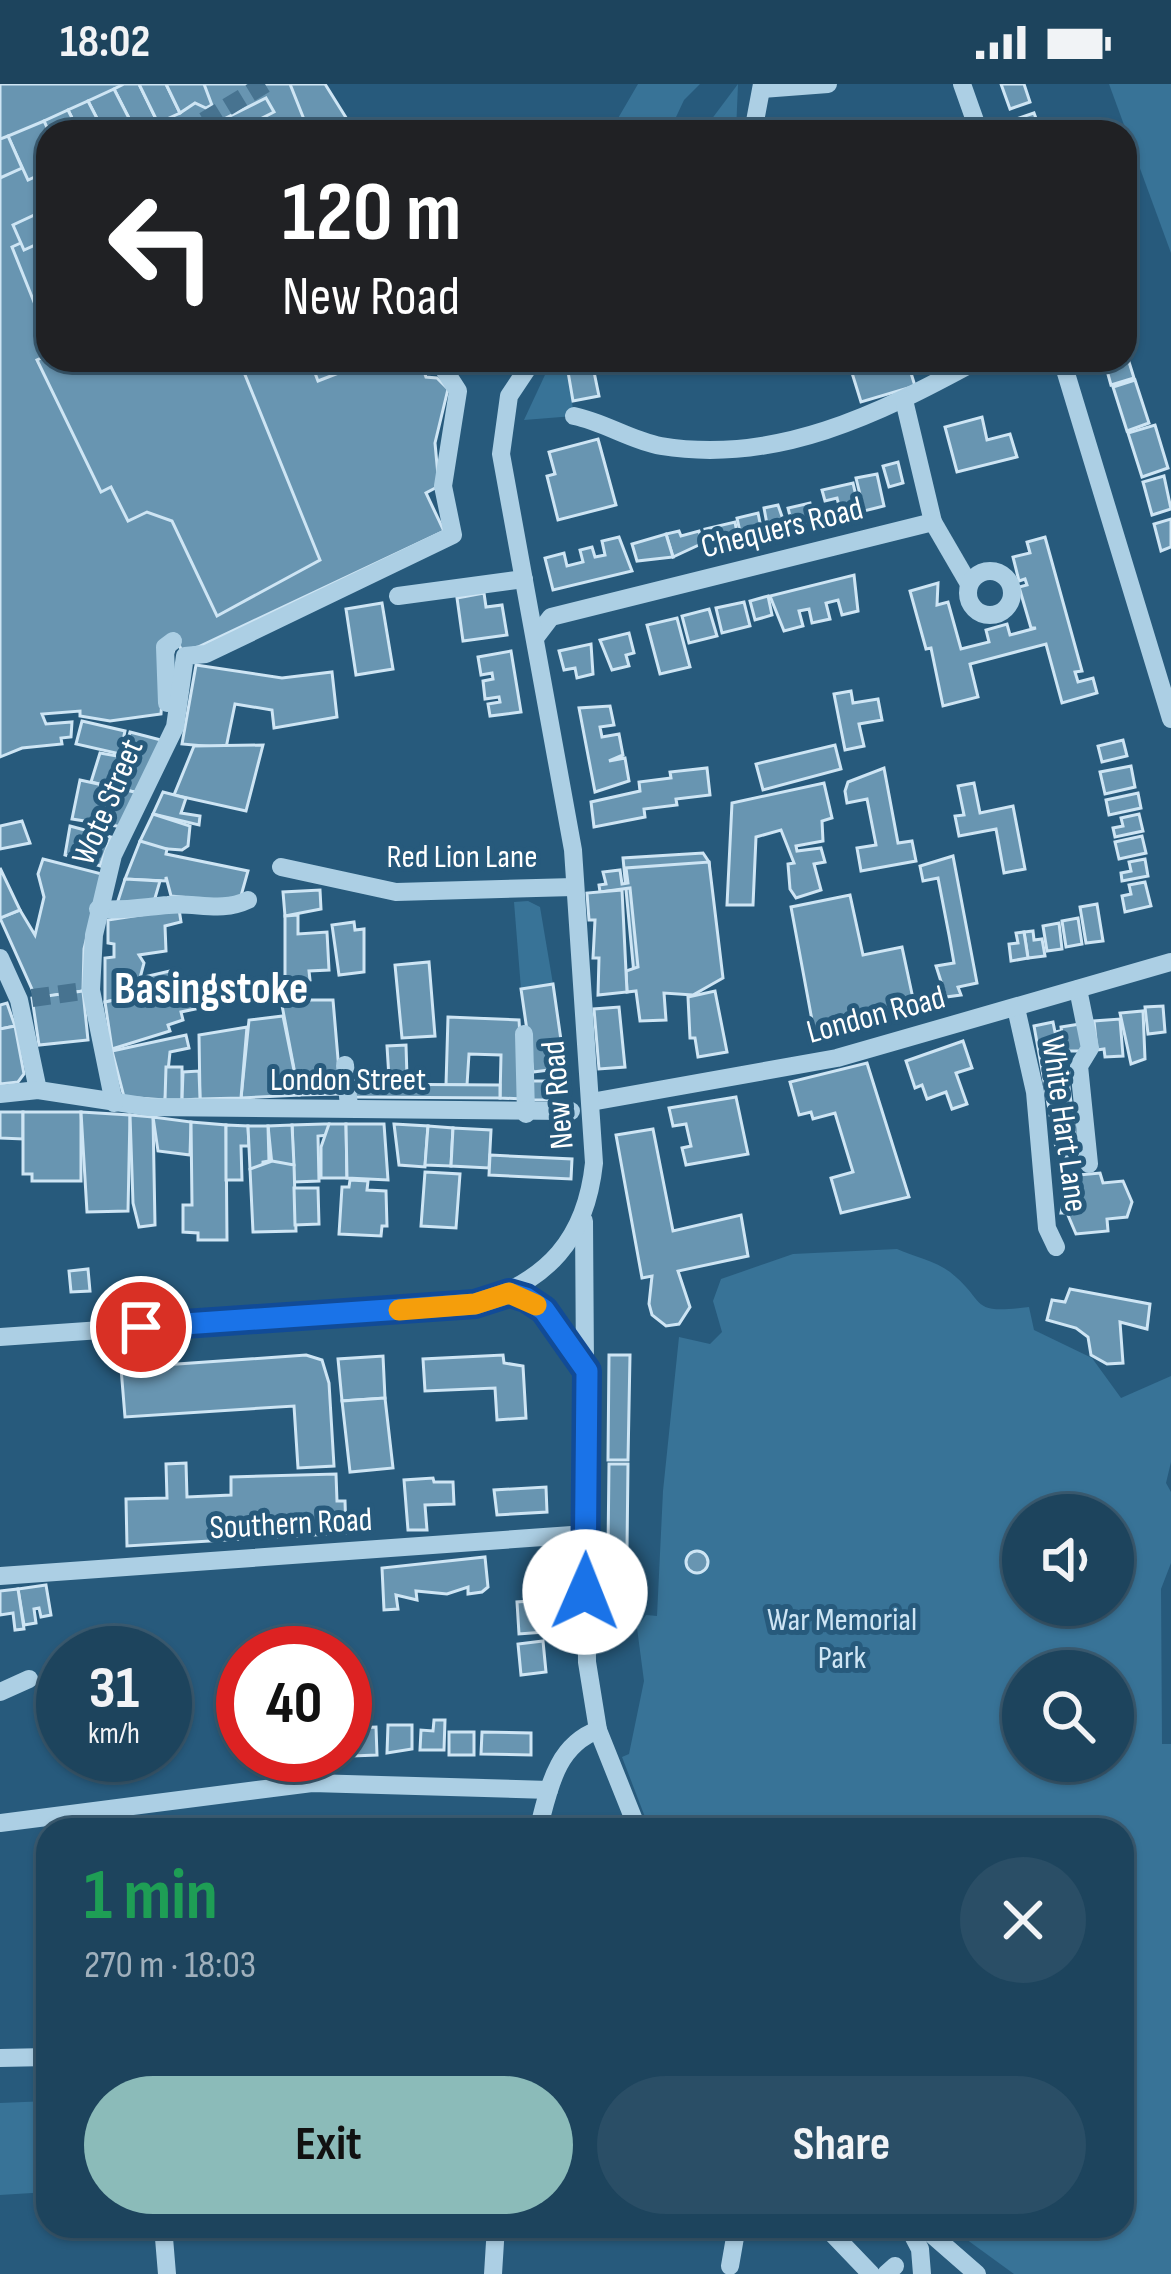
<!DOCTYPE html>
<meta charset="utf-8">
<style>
body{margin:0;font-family:"Sofia Sans Condensed",sans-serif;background:#2a4e66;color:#f1f3f6;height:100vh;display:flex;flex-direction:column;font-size:45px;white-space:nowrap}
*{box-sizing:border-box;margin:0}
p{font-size:39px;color:#a0b0bc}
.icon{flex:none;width:66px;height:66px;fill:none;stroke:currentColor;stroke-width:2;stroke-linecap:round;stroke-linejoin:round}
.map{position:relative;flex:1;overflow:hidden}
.drawer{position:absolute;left:36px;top:1734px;width:1098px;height:420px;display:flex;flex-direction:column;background:#1d445d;border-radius:36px;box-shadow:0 3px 9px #0004,0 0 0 3px #3b5c72}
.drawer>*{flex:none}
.top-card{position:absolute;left:36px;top:36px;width:1101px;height:252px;border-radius:36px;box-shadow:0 3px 9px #0004,0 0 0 3px #3b5c72;background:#202124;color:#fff;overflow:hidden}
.controls{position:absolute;left:1002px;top:1410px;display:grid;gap:24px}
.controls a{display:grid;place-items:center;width:132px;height:132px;border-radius:50%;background:#1d445d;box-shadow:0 3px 9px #0004,0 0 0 3px #3b5c72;font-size:60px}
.speed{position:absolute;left:36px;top:1542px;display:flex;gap:24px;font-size:60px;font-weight:700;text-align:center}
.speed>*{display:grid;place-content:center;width:156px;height:156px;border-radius:50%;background:#1d445d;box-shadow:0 3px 9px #0004,0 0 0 3px #3b5c72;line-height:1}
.speed small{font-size:30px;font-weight:400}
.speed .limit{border:18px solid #d22;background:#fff;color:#111}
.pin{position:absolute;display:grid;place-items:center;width:102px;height:102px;color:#fff;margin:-51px;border:6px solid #fff;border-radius:50%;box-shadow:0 3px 12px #0007}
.me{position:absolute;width:132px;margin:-66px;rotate:1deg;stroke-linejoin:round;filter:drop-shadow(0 0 9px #0008)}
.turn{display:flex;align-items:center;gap:42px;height:252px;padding:0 48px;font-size:54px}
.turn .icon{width:156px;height:156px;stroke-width:2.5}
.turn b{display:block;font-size:84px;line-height:102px}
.round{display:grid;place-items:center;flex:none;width:126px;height:126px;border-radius:63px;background:#2a4e66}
.head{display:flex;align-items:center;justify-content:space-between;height:204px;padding:0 48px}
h1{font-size:72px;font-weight:700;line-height:90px;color:#1e9e55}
.action{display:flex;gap:24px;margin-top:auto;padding:24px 48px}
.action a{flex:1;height:138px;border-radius:72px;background:#8bbbb9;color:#111;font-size:48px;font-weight:700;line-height:138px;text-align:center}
.action a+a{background:#2a4e66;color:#f1f3f6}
.status{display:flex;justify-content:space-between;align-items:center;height:84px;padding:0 60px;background:#1d445d;direction:ltr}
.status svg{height:33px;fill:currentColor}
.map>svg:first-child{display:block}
</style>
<div class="status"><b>18:02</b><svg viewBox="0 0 49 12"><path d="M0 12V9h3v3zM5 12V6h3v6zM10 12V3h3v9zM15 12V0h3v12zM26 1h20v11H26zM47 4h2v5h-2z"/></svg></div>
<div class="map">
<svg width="1171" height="2190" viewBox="0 0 1171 2190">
<rect width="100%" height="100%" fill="#275a7c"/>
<g fill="#387397" fill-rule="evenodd">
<polygon points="638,0 700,0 684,16 669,48 610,48"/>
<polygon points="738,0 736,48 702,48"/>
<polygon points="1109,0 1171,0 1171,169"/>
<polygon points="566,276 574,332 524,336 551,278"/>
<polygon points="528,817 540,823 553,900 521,905 514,818"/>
<path d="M897,1165C912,1172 936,1177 950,1188C988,1218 967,1231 1029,1223L1034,1246L1092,1274L1121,1314L1171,1292V1378L1166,1399L1171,1408V1479L1161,1505L1162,1660H1171V2190H1014L948,2142H1122V1746H650L622,1673L629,1670L644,1597L637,1544L646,1531L657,1532L663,1407L679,1253L710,1260L722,1248L713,1217L721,1195L793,1170ZM1023,1431H1113V1521H1023ZM1023,1587H1113V1677H1023Z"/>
<polygon points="48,2017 48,2108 0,2111 0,2019"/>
</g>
<g fill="#6895b1" stroke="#cee5f4" stroke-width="3">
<polygon points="0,0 125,0 130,30 2,44"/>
<polygon points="0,0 325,0 355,48 48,48 48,276 420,276 426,293 437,294 448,305 435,359 439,402 426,409 444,447 198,563 182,567 177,557 163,598 161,630 110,637 80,632 80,627 42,630 46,640 72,638 71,653 61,654 62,660 22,664 0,673"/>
<polygon points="124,0 139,0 158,39 136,48 114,5"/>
<polygon points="139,0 166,0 180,29 158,39"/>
<polygon points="166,0 250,0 206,24 195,19 180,29"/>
<polygon points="204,0 290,0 309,48 222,48"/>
<polygon points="1001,0 1024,0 1030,18 1010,25"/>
<polygon points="114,5 136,48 104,48 88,17"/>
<polygon points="266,14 274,28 235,48 213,48 212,41"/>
<polygon points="88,17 104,48 79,48 68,26"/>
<polygon points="68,26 79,48 49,48 44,37"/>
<polygon points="1034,29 1041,48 1017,48 1013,36"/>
<polygon points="44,37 49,48 48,87 28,96 8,52"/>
<polygon points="8,52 22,84 0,94 0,55"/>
<polygon points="48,125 48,253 12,163 47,147 39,128"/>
<polygon points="43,127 48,155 24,166 13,141"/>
<polygon points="1125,265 1134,294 1111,301 1104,276 1125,276"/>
<polygon points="48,271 48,276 239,276 320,476 217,532 172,437 147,428 128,437 111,403 101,408 37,276"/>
<polygon points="310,276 372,276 318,297"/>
<polygon points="566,276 630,276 593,283 599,312 573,317"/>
<polygon points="739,276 777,276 777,287 740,289"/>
<polygon points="848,276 907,276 915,302 861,318"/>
<polygon points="1135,296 1149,339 1127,347 1113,303"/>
<polygon points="982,333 987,356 1010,350 1017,373 957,388 945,343"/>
<polygon points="1155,341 1168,384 1142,393 1128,349"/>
<polygon points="598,355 616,421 558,436 547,392 555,390 549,368"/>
<polygon points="898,378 903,399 889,403 883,382"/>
<polygon points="877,390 884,422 864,427 856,394"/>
<polygon points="1164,392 1171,425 1152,431 1143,398"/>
<polygon points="853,399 860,429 842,434 837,414 825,417 822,406"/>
<polygon points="810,419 815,439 793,444 788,424"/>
<polygon points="778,421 787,447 769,451 764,424"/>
<polygon points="758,429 763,453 741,452 737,434"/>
<polygon points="1171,435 1171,463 1161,467 1154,440"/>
<polygon points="735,438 739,460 710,466 705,445"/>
<polygon points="679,447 681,452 699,447 703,459 673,473 666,450"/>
<polygon points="666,450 673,473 637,477 632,460"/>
<polygon points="619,453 632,487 553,506 545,474 564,469 567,482 583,478 580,466 592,463 595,473 605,471 602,457"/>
<polygon points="1045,453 1082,587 1075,588 1078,598 1093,594 1097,609 1062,619 1046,560 970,580 978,613 943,622 931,564 926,565 910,507 938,499 937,521 948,518 961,565 989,558 986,546 1007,540 1010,551 1036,544 1031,544 1019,503 1027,501 1025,495 1019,497 1013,473 1030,469 1027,458"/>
<polygon points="854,491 858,527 842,531 838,516 826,519 830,535 812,539 809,525 799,527 803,542 784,547 770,512"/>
<polygon points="484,509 486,523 502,521 507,551 463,557 457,514"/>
<polygon points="768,512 772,531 755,536 750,517"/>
<polygon points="744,518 750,542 722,549 716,524"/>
<polygon points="382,519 393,585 356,591 346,525"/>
<polygon points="709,525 717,552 689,559 682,532"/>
<polygon points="677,534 690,583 660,590 647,541"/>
<polygon points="629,549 634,569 626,571 629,582 612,586 600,556"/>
<polygon points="591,560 593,590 577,594 575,584 564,586 559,567"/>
<polygon points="511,567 521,628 490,632 488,620 500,618 499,613 485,615 483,597 493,595 492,589 481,591 478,573"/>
<polygon points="196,581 282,594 332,588 337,633 274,644 272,626 235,620 226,664 182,660"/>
<polygon points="851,607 853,619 878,615 882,636 859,640 864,662 845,666 834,610"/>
<polygon points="610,622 614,641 600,643 602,653 619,650 623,671 609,677 625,674 629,697 595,708 579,624"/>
<polygon points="82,637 125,647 120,670 76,660"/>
<polygon points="130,648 161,656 139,709 91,698 100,669 123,673"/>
<polygon points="1123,656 1127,672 1102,678 1098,662"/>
<polygon points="263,661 246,727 174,711 194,662"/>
<polygon points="835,661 841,685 763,706 756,680"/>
<polygon points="1131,682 1135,703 1105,710 1100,688"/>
<polygon points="707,684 710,711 676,715 677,721 644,725 645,733 594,743 591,718 640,707 639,698 671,694 670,688"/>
<polygon points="884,684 898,759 912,757 916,777 861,787 857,764 876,761 867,715 847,719 845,707 848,698"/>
<polygon points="80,696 139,709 123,743 72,735"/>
<polygon points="824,699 832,734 822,737 823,757 796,762 797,767 821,764 825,778 814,780 821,806 796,814 790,805 788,780 794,779 781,746 756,753 753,821 727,821 732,719"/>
<polygon points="974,699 980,729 1013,722 1025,785 1004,789 996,745 959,752 955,732 964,731 958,702"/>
<polygon points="163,708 186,714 181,729 200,732 199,741 153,730"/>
<polygon points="1138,709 1141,724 1109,731 1106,716"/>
<polygon points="153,730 190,742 188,762 182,766 154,764 140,757"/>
<polygon points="1139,730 1143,747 1115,753 1113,744 1123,742 1121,734"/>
<polygon points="22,737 30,759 0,765 0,742"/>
<polygon points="70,742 111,753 100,782 65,771"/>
<polygon points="1142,752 1146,769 1119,775 1115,758"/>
<polygon points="140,757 167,765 166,770 248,787 239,819 171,812 166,793 166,797 125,795"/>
<polygon points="703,769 709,778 716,882 634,890 623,774"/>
<polygon points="953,772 977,899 958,903 961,911 946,913 936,882 954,879 949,851 938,794 923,797 920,782"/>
<polygon points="43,775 102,790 84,865 83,907 36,914 0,834 20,826 35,851 44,813 38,790"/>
<polygon points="1145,775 1148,792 1122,797 1121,789 1131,787 1129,778"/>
<polygon points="709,778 723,894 693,911 664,909 666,936 640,937 636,907 627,908 626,887 638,883 630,804 600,808 599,801 606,800 603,788 620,786 622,800 628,799 626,784"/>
<polygon points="0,784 20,826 0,834"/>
<polygon points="125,795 160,797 153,821 116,823"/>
<polygon points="1145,798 1151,822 1125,828 1122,812 1131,810 1129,801"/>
<polygon points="320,806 321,825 285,832 283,808"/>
<polygon points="622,806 627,908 598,911 599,874 593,874 595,836 589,836 587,809"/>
<polygon points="850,811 863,871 902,863 915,924 814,947 791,823"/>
<polygon points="1097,820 1103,857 1086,859 1080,823"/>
<polygon points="179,825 181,838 165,842 166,867 139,871 144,879 140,894 174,886 178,903 105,918 105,874 114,873 114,860 108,859 108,836"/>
<polygon points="298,831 298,850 327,848 329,886 309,887 310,896 301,897 302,916 285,916 285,832"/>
<polygon points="1078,834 1082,860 1066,863 1062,837"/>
<polygon points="354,838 355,846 364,845 364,888 339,891 332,841"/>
<polygon points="1059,839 1062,865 1047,867 1043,842"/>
<polygon points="1033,847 1034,856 1042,855 1045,872 1028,874 1024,848"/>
<polygon points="1024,848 1028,874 1011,877 1009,860 1018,859 1016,849"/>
<polygon points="429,878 435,952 402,954 395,881"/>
<polygon points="553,900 565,984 533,988 521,905"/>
<polygon points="168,905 170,916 211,907 214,921 181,928 183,936 168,941 170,947 112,965 105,918"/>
<polygon points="83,907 88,956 39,961 32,914"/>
<polygon points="715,907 727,968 698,973 695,954 690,954 688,913"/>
<polygon points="281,916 333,916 341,1010 299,1011"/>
<polygon points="7,919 15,942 0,945 0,921"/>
<polygon points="1163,922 1165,948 1148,950 1145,923"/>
<polygon points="619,923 625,983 599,985 594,925"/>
<polygon points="1143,927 1145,975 1131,980 1120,929"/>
<polygon points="283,932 299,1011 241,1014 249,936"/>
<polygon points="448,933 519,936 524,1015 500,1014 501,971 469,970 467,1001 446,1001"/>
<polygon points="1120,935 1123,972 1105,973 1104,965 1097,966 1094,937"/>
<polygon points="1053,938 1055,948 1060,947 1064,968 1059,968 1062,989 1067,988 1078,1071 1058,1075 1034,942"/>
<polygon points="1080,940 1083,967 1065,967 1061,943"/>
<polygon points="15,942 24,990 18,998 0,1000 0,945"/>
<polygon points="247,943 241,1014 200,1015 199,951"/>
<polygon points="186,951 189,964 170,968 165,1016 124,1013 112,967"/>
<polygon points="963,957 972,984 956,989 967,1020 952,1025 946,1008 927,1015 922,1001 915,1004 906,977"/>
<polygon points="406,961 407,993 389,994 387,962"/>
<polygon points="867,979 909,1113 841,1129 831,1094 853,1088 835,1029 813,1035 811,1028 799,1031 790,998"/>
<polygon points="166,983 182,983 182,1016 165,1016"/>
<polygon points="199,987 200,1015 182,1016 183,988"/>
<rect x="527" y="997" width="25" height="19"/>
<polygon points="351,1000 500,1001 500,1014 351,1013"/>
<polygon points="736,1013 748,1070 686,1081 682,1064 691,1062 686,1040 673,1042 669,1024"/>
<polygon points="0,1028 23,1028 23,1055 0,1054"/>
<polygon points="23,1028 81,1028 81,1097 32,1097 32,1090 23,1090"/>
<polygon points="81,1028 130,1031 128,1127 87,1128"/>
<polygon points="130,1031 153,1033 155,1141 139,1143 133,1119"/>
<polygon points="153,1033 191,1038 190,1071 158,1067"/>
<polygon points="191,1038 226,1041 227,1156 198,1156 198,1149 183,1148 183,1121 192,1121"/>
<polygon points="324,1040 329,1040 329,1051 318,1052 319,1097 294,1098 292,1041"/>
<polygon points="329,1040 346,1040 347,1094 321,1094 321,1063"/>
<polygon points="346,1040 384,1040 388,1096 347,1094"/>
<polygon points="394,1040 428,1042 425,1083 399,1081"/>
<polygon points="226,1041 248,1042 249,1062 241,1062 242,1096 226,1096"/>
<polygon points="292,1041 294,1081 272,1081 268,1042"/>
<polygon points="248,1042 268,1042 269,1077 263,1078 263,1084 250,1085"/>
<polygon points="428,1042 453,1044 451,1082 425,1081"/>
<polygon points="453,1044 491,1046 489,1084 451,1082"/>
<polygon points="653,1045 673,1147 741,1131 748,1172 678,1187 690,1223 679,1240 666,1242 652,1231 649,1220 652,1192 642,1194 616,1051"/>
<polygon points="490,1071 572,1075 571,1095 489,1091"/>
<polygon points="272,1077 294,1081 296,1147 253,1148 250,1085"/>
<polygon points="425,1088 460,1090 456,1144 421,1142"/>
<polygon points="1100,1089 1103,1099 1123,1097 1132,1118 1127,1133 1107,1135 1108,1147 1076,1150 1067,1129 1061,1129 1068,1092"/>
<polygon points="350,1096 368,1097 367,1106 386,1107 387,1142 382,1142 381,1152 339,1150 342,1103 349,1103"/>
<polygon points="294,1104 318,1104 319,1140 295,1141"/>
<polygon points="88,1185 90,1207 71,1208 69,1187"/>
<polygon points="1070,1205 1150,1220 1147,1245 1120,1238 1123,1279 1107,1280 1091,1271 1088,1253 1076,1244 1047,1236 1052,1216 1065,1218"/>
<polygon points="306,1271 322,1276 329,1299 334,1382 298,1384 294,1322 125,1333 121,1284"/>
<polygon points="503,1271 504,1279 523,1282 526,1334 497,1336 495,1304 425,1307 423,1275"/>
<polygon points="609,1271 630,1271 628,1376 608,1376"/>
<polygon points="383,1272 385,1314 342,1317 338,1275"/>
<polygon points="385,1314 393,1384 350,1388 342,1317"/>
<polygon points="186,1379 187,1413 231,1411 231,1393 336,1390 337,1417 345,1417 346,1449 127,1462 126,1415 167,1414 166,1380"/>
<polygon points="609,1380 628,1380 627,1465 608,1466"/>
<polygon points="433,1394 434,1398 453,1398 454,1420 425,1421 427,1446 408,1446 404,1396"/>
<polygon points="546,1403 547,1428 497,1431 494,1406"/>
<circle cx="697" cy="1478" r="11"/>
<polygon points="485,1473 488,1503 482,1508 468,1510 468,1503 447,1510 416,1507 417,1516 396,1511 398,1525 384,1526 382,1484"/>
<polygon points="635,1490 635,1520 600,1521 600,1496"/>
<polygon points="46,1501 51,1531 41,1533 39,1524 34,1525 36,1539 24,1541 18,1505"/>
<polygon points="18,1505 24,1545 15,1546 13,1529 0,1531 0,1507"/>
<polygon points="542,1516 544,1548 519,1550 517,1518"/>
<polygon points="623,1520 624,1549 602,1549 602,1521"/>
<polygon points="543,1557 546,1588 521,1591 518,1560"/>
<polygon points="434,1636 445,1636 444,1666 420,1666 421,1646 433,1647"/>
<polygon points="388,1641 412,1641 412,1665 387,1669"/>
<polygon points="376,1643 377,1671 352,1672 351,1644"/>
<rect x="449" y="1648" width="25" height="23"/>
<polygon points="482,1648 531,1649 531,1671 481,1670"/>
</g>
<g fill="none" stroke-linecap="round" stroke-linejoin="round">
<g stroke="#477390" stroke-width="18" stroke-dasharray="18 9" stroke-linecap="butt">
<polyline points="204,37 265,0"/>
<polyline points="32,914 83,907"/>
</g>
<g stroke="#accfe4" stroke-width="18">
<polyline points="962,0 979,48"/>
<polyline points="762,5 828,0"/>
<polyline points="753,48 762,0"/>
<polyline points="1062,276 1171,635"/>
<path d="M574,332C604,338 632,357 661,362C776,381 879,330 978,276"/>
<polyline points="933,438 969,500"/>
<circle cx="990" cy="509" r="22"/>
<polyline points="398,512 524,495"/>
<polyline points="535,554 551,533 933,438 904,316"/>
<polyline points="167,619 165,563 173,557"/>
<polyline points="281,783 396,808 574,803"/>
<path d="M98,825C123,827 144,823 168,821C196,818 221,829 248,816"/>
<polyline points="0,874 19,916 38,1006"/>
<polyline points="1078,905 1090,964 1079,982 1089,1080"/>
<polyline points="1016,924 1035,1008 1047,1144 1056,1163"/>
<polyline points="524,950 526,1030"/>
<polyline points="345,981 349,1023"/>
<polyline points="0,1010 38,1006 149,1023 571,1027"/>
<polyline points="591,1018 837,974 1171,878"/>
<polyline points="114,1019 91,906 94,851 113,771 175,643 185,572 206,570 453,451 443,402 458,307 438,276"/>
<polyline points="584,1137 587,1578 598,1646 638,1746"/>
<polyline points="509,1209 544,1226 587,1287"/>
<path d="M0,1253L475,1220C548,1197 586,1155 594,1079L573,766L501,370L509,312L533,276"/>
<polyline points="0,1492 586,1450"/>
<polyline points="0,1608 29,1595"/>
<polyline points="0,1739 312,1699 549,1706"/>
<path d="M538,1746C549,1706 555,1662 598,1646"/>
<polyline points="0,1974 48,1973"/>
<polyline points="163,2142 167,2190"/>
<polyline points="825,2142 871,2190"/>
<polyline points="908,2142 920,2165 922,2190"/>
<polyline points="922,2142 977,2190"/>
<polyline points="730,2182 737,2142"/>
<polyline points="493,2190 496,2142"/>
<polyline points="886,2190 895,2182"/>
</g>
</g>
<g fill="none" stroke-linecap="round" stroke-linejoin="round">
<defs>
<polyline id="route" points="141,1243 475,1220 509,1209 526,1214 544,1226 587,1287 585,1508"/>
</defs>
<use href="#route" stroke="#114b97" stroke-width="30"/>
<use href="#route" stroke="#1a73e8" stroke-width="21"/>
<polyline stroke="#f59e0b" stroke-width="21" points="399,1226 475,1220 509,1209 536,1221"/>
</g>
<g text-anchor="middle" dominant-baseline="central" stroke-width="10" stroke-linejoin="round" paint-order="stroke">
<g font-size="33" fill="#fff" stroke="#275a7c">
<text transform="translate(782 444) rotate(-14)">Chequers Road</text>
<text transform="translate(108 718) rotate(-67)">Wote Street</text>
<text x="462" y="773">Red Lion Lane</text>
<text transform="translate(876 931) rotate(-15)">London Road</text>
<text x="348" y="996">London Street</text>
<text transform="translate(558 1011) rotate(-95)">New Road</text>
<text transform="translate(1064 1040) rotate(82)">White Hart Lane</text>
<text transform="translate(291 1440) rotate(-3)">Southern Road</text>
</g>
<g font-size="33" fill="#cee5f4" stroke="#275a7c">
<text x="842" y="1536">War Memorial<tspan x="842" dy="38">Park</tspan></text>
</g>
<g font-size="45" font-weight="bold" fill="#fff" stroke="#275a7c">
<text x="211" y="905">Basingstoke</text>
</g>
</g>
</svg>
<div class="controls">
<a><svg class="icon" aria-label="sound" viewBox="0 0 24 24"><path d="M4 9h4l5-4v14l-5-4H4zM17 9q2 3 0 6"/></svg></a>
<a><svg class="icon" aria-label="search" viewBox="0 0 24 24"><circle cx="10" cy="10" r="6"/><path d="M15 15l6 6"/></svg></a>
</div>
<div class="speed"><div>31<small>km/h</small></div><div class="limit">40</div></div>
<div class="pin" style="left:141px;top:1243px;background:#d93025"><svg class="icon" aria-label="arrive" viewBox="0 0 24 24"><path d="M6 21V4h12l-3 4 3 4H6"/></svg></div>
<svg class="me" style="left:585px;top:1508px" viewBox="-20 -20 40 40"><circle r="19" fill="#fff"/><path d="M0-13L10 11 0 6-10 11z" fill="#1a73e8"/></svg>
<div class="top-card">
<div class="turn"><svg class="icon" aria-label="left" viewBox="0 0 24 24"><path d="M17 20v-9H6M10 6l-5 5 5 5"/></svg><div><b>120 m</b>New Road</div></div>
</div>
<section class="drawer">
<div class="head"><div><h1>1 min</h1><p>270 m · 18:03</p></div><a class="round"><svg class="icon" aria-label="close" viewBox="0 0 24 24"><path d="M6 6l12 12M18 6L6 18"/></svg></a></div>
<div class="action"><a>Exit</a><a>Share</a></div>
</section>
</div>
